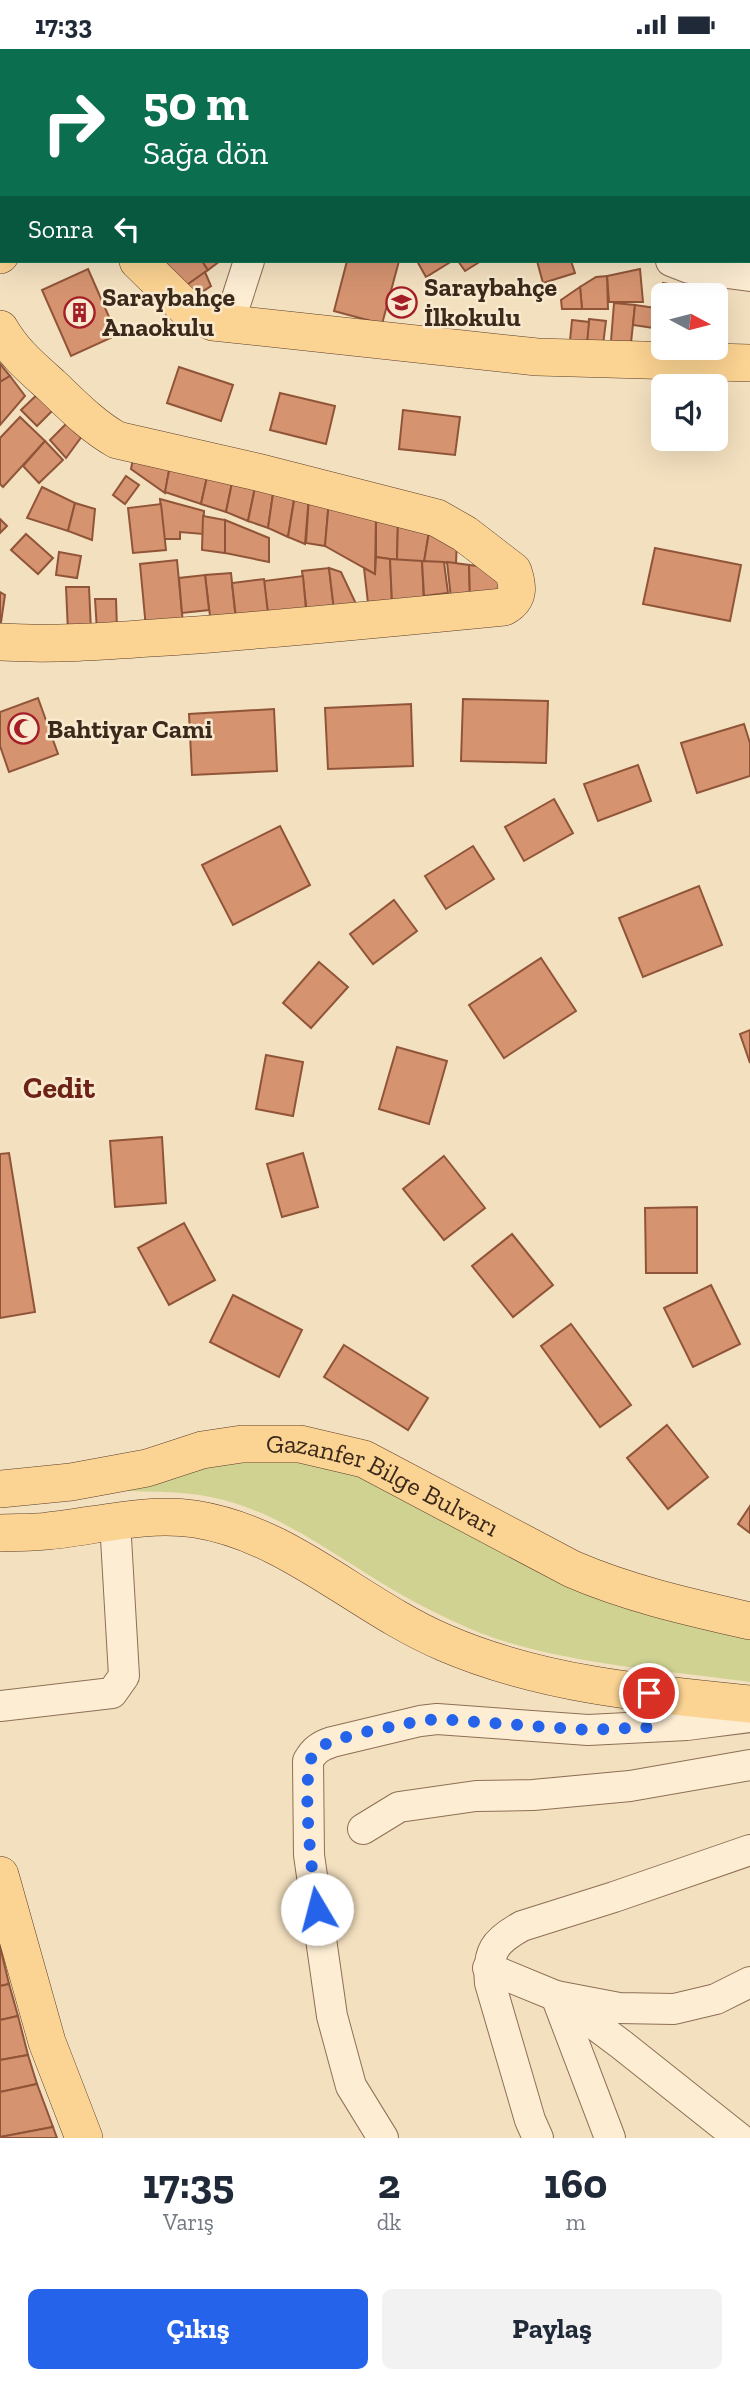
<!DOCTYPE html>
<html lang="tr">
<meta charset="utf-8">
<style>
body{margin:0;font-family:"Zilla Slab",serif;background:#f2f2f3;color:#1f2937;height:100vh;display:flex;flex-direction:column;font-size:26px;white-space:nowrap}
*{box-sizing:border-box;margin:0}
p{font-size:23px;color:#747a83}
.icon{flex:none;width:38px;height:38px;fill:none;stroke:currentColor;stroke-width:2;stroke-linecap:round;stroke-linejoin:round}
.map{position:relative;height:2089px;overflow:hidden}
.sheet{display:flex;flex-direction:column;background:#fff;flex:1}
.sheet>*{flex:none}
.hud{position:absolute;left:0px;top:0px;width:751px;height:214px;box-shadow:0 7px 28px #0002;background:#0b6e4f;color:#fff;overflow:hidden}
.needle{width:46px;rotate:97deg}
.buttons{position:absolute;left:651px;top:234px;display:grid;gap:14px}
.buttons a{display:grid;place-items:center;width:77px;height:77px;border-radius:10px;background:#fff;box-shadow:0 7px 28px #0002;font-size:35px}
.pin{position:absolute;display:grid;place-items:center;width:60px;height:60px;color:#fff;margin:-30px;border:4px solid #fff;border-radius:50%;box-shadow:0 2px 7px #0007}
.me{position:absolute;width:77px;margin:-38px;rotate:352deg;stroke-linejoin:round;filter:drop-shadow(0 0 5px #0008)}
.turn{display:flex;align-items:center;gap:24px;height:147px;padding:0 28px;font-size:32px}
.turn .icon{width:91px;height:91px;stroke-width:2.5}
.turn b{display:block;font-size:49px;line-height:60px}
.then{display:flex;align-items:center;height:66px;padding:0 28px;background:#0003;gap:14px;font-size:26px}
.eta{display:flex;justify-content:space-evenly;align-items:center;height:119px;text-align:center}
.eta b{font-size:42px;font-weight:800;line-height:49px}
.action{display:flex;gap:14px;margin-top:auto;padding:14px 28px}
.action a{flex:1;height:80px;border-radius:10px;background:#2563eb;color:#fff;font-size:28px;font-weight:800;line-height:80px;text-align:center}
.action a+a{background:#f2f2f3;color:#1f2937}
.status{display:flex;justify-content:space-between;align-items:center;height:49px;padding:0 35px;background:#fff;direction:ltr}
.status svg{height:19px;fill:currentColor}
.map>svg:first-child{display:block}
</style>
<div class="status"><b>17:33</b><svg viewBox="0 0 49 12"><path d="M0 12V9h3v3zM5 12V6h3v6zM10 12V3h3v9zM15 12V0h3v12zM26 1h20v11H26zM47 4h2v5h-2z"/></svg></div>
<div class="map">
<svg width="750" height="2089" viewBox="0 0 750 2089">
<rect width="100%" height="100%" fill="#f3e0bf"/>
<path fill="#cfd291" d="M301,1408L351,1417L750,1578V1633C656,1620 540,1614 455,1573C420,1557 385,1537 353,1516C308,1488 263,1458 210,1448C183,1442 153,1443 126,1442L134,1433L232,1409Z"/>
<g fill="#d59370" stroke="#905538" stroke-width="2">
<polygon points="51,0 81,0 81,2 52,2"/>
<polygon points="522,0 554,0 521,2"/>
<polygon points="680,0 719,0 717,2"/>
<polygon points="155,212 202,212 208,221 187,236"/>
<polygon points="202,212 220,212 208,221"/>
<polygon points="347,212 399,212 382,275 334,262"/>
<polygon points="417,212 452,212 426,228"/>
<polygon points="458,212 481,212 465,222"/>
<polygon points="537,212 571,212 575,224 543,234"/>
<polygon points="88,220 117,286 71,307 42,241"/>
<polygon points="640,220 643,253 609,253 607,227"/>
<polygon points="205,223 211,237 191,250 184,238"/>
<polygon points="607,227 608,260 582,260 580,238 596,228"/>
<polygon points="663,234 686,238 685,247 663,247 663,258 659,258"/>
<polygon points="580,238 582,260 562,260 561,251"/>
<polygon points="614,254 635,256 631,294 611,292"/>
<polygon points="635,256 656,259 654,279 633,276"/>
<polygon points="659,258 663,258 663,281 656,280"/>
<polygon points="589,270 606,272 602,304 586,302"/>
<polygon points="572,271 589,273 586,304 569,302"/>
<polygon points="654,287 663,288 663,299 653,307"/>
<polygon points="0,315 10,327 0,333"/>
<polygon points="179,318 233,336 221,372 167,354"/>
<polygon points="10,327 25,347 0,376 0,333"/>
<polygon points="44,339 60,354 37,377 21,361"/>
<polygon points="280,344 335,357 326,395 270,381"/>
<polygon points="403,361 460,368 455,406 399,400"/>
<polygon points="20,368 45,392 3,438 0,435 0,389"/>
<polygon points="72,369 85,383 66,409 50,391"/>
<polygon points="45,392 63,411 39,434 23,417"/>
<polygon points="134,405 171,411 165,444 131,420"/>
<polygon points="171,411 209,419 201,455 165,443"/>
<polygon points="209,419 233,429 226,463 201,455"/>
<polygon points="126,427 139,436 125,455 113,446"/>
<polygon points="233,429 256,434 248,472 226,463"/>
<polygon points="256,434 274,438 268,479 248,472"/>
<polygon points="42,438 75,454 68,482 27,469"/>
<polygon points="274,438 295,444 288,488 268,479"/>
<polygon points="295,446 309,447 305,495 288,488"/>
<polygon points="309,447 329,451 325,497 306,494"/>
<polygon points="160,450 204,462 203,485 180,483 180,490 164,490"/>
<polygon points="329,451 376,466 375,525 325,497"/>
<polygon points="75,454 95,460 92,491 68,482"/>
<polygon points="161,455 166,501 133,504 128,459"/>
<polygon points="376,466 398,472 397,511 376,508"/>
<polygon points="203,467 225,471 225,504 202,501"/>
<polygon points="0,470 7,477 0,484"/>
<polygon points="225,471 269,489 269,513 225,504"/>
<polygon points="398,472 430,477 424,513 397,511"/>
<polygon points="430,477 457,490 456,514 424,513"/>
<polygon points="26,485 53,509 38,525 11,501"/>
<polygon points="655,499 741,516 730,572 643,555"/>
<polygon points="59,503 81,507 77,529 56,526"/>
<polygon points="376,508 390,510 392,554 368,554 364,519 375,525"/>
<polygon points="390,510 422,512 424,555 392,554"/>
<polygon points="177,511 183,575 146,579 140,515"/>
<polygon points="422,512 444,513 448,544 424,547"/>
<polygon points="447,513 469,516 470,549 451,549"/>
<polygon points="469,516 497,519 502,549 470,549"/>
<polygon points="329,519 334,561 307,565 302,522"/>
<polygon points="329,519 341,523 358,559 334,561"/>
<polygon points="231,524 236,572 211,575 205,526"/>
<polygon points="205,526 209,561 182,564 179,529"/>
<polygon points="303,527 306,561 268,565 264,532"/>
<polygon points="264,530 268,565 236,569 232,534"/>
<polygon points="66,538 89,538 91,582 68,583"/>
<polygon points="0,543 5,546 0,580"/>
<polygon points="95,550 116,550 117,581 97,582"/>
<polygon points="38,649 58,705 9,723 0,697 0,663"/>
<polygon points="463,650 548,652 546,714 461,712"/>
<polygon points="411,655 413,717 328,720 325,659"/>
<polygon points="274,660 277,722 192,726 189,665"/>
<polygon points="744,675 750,694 750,727 697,744 681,694"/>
<polygon points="638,716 651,752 598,772 584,735"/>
<polygon points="554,750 573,784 524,812 505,778"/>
<polygon points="280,777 310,836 233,876 202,816"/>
<polygon points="473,797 494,830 446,860 425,827"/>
<polygon points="699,837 722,896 643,928 619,869"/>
<polygon points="394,851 417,882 373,915 350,885"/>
<polygon points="541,909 576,962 504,1009 469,956"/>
<polygon points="319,913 348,938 311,979 283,954"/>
<polygon points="750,981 750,1014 740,985"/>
<polygon points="397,998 447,1012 429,1075 379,1060"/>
<polygon points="266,1006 303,1013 293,1067 256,1060"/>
<polygon points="162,1088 166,1154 115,1158 110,1092"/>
<polygon points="9,1104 35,1263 0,1269 0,1105"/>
<polygon points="303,1104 318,1158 282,1168 267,1115"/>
<polygon points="444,1107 485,1159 444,1191 403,1140"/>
<polygon points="697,1158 697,1224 646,1224 645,1159"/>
<polygon points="184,1174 215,1231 169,1256 138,1199"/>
<polygon points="512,1185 553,1236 513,1268 472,1217"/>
<polygon points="711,1236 740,1295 693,1318 664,1259"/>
<polygon points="233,1246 302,1281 279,1328 210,1293"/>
<polygon points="571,1275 631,1356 600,1378 541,1297"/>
<polygon points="344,1296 428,1349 408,1381 324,1328"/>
<polygon points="667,1376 708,1428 668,1460 627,1409"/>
<polygon points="750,1457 750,1484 738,1475"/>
<polygon points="0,1897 9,1935 0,1937"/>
<polygon points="9,1935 18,1967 0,1971 0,1937"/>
<polygon points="18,1967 28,2006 0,2011 0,1971"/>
<polygon points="28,2006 37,2035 0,2043 0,2011"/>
<polygon points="37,2035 53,2078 0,2088 0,2043"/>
<polygon points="53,2078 57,2089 0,2089 0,2088"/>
</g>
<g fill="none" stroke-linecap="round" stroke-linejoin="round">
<defs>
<g id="minor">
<polyline points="202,0 249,2"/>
<polyline points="32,2 33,0"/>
<polyline points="506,2 508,0"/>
<polyline points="566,2 567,0"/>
<polyline points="749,49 750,48"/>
<polyline points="671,212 689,219 750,227"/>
<polyline points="229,274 249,212"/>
<polyline points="0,1657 112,1644 124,1627 115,1472"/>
<polyline points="363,1780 399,1758 476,1747 533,1746 630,1737 750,1716"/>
<polyline points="488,1919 556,1947 619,1959 674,1960 716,1950 750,1933"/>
<polyline points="556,1947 610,2089"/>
<polyline points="562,1951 622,1996 739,2089"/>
<path d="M383,2089L351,2037L332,1967L309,1806L308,1712C314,1701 320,1697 332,1693L420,1672L437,1670L588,1681L687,1676L750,1668"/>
<path d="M538,2089L530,2071L490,1934C487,1902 495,1892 522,1877L614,1848L750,1801"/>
</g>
<g id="major">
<polyline points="0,206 2,203"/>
<polyline points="138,212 190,263 213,273 537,308 750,314"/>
<path d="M0,280C13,303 32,319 51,336C72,356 92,377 117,391L257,423L437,469L465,485L513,522C518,537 520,549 504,558C402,568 299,578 197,586C131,590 66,597 0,593"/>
<path id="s1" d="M0,1440L71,1433L147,1419L202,1401L242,1395H300L364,1410L572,1520C630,1545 689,1558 750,1572"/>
<path d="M0,1484C16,1483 32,1484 48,1482C97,1477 144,1463 195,1470C290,1485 358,1557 445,1594C540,1635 647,1645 750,1655"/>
<polyline points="0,1826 47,1993 84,2089"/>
</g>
</defs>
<use href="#minor" stroke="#8e6f55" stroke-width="32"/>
<use href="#major" stroke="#5b3d2a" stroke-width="38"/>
<use href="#minor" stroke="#fdedd3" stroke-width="30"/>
<use href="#major" stroke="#fbd392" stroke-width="37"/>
</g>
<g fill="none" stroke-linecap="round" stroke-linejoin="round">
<path stroke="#2563eb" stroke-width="12" stroke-dasharray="0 21.6" d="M317,1860C313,1833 298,1716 316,1701C331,1687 397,1677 420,1672L437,1670L588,1681L652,1678C660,1665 657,1657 649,1644"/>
</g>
<defs>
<symbol id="school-ring" viewBox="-11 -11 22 22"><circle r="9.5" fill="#f9eacf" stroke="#a41e28" stroke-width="1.5"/><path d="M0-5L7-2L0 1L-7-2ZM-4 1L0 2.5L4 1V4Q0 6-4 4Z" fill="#a41e28"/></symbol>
<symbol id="building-ring" viewBox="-11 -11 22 22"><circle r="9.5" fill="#f9eacf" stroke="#a41e28" stroke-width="1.5"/><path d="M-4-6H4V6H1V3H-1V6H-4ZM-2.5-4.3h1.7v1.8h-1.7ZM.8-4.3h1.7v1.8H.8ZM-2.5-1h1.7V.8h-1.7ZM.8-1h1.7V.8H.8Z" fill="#a41e28"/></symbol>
<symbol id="mosque-ring" viewBox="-11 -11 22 22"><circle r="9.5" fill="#f9eacf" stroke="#a41e28" stroke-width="1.5"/><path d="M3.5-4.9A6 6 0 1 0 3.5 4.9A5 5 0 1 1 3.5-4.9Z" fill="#a41e28"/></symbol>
</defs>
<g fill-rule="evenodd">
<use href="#school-ring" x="384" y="236" width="35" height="35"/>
<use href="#building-ring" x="62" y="246" width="35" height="35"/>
<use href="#mosque-ring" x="6" y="662" width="35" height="35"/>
</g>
<g text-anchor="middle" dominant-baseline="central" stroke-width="5" stroke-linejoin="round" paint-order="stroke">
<g font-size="26" font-weight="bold" fill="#3b291b" stroke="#f9eacf" text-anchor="start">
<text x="424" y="238">Saraybahçe<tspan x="424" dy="30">İlkokulu</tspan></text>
<text x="102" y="248">Saraybahçe<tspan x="102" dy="30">Anaokulu</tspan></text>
<text x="47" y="680">Bahtiyar Cami</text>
</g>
<g font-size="26" fill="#3b291b" stroke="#f9eacf">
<text stroke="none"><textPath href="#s1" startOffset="396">Gazanfer Bilge Bulvarı</textPath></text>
</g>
<g font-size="30" font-weight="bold" fill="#6d2216" stroke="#f9eacf">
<text x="59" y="1039">Cedit</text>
</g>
</g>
</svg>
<div class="buttons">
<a><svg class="needle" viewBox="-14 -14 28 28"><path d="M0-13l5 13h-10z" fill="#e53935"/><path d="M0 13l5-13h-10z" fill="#747a83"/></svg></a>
<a><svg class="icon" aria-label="sound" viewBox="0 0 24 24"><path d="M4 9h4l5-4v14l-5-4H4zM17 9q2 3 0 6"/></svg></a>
</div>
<div class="pin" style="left:649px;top:1644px;background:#d93025"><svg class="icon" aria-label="arrive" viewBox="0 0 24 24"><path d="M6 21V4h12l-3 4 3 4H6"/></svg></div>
<svg class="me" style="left:317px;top:1860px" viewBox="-20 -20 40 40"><circle r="19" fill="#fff"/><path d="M0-13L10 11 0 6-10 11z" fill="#2563eb"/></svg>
<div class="hud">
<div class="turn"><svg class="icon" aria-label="right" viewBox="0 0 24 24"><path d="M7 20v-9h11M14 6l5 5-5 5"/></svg><div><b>50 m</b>Sağa dön</div></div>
<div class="then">Sonra<svg class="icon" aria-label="left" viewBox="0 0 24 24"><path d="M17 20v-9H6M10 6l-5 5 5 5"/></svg></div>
</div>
</div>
<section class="sheet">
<div class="eta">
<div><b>17:35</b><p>Varış</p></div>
<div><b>2</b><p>dk</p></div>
<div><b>160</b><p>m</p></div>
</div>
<div class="action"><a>Çıkış</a><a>Paylaş</a></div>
</section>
